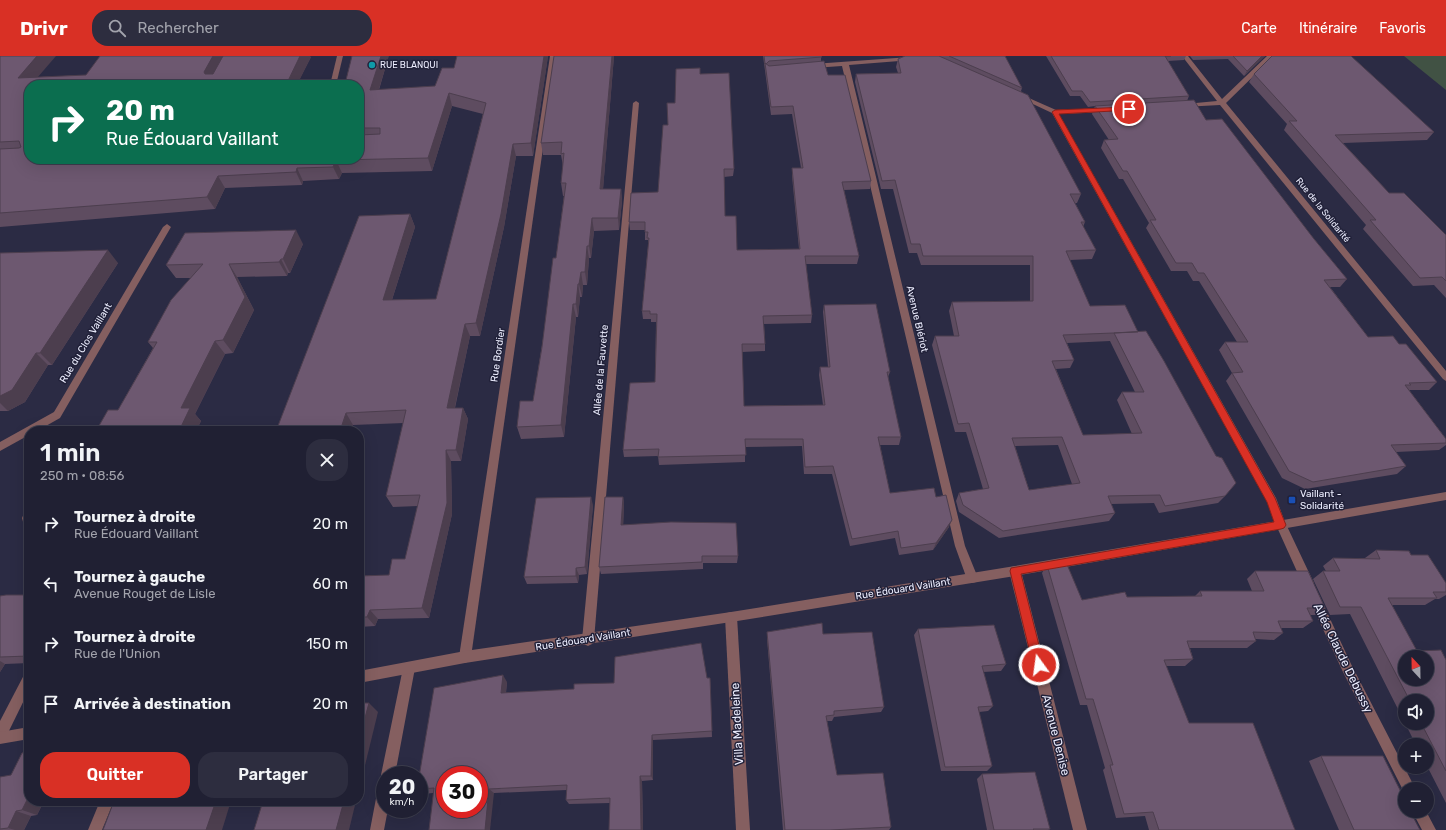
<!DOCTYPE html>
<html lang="fr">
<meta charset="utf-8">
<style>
body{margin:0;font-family:Rubik,sans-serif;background:#2d2d3f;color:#f1f3f6;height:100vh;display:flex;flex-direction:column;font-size:15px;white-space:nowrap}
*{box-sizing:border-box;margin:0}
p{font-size:13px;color:#a2a3ac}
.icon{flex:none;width:22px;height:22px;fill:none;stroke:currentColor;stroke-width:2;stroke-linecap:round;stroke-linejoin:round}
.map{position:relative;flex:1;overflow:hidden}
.details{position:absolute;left:24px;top:370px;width:340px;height:380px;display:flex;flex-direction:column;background:#202033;border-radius:16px;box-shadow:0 4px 16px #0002,0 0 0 1px #3d3e4e}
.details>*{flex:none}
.banner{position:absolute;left:24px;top:24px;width:340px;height:84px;border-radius:16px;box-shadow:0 4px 16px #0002,0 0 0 1px #3d3e4e;background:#0b6e4f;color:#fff;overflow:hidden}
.needle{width:26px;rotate:338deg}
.controls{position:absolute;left:1398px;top:594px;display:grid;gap:8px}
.controls a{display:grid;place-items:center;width:36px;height:36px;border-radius:50%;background:#202033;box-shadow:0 4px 16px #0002,0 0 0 1px #3d3e4e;font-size:20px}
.speed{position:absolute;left:376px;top:710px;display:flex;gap:8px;font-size:20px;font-weight:700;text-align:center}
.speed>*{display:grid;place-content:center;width:52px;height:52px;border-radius:50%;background:#202033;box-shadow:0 4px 16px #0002,0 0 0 1px #3d3e4e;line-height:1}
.speed small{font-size:10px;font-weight:400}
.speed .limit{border:6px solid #d22;background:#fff;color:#111}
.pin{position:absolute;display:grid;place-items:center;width:34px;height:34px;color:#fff;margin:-17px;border:2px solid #fff;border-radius:50%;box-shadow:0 1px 4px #0007}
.me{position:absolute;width:44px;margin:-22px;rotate:346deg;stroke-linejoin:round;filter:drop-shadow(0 0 3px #0008)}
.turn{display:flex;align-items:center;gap:14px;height:84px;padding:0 16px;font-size:18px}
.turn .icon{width:52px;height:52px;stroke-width:2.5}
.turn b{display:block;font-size:28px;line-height:34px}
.round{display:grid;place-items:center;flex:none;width:42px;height:42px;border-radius:16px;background:#2d2d3f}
.overview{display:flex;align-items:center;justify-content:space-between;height:68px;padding:0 16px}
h1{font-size:24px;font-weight:600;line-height:30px}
.action{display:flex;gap:8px;margin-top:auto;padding:8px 16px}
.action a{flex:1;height:46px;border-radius:16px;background:#d93025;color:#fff;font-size:16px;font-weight:600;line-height:46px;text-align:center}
.action a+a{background:#2d2d3f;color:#f1f3f6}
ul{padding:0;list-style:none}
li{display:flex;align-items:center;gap:12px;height:60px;padding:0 16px}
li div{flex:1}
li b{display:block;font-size:15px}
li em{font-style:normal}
header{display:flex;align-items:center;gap:24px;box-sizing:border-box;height:56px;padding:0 20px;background:#d93025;color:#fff}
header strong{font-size:19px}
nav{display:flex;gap:22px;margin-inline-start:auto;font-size:14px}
.search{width:280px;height:36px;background:#2d2d3f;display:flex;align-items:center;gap:10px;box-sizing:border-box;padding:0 14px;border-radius:16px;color:#a2a3ac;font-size:15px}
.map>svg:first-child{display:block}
</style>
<header>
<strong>Drivr</strong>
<div class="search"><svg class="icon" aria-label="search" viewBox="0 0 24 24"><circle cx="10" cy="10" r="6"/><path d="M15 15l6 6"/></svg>Rechercher</div>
<nav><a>Carte</a><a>Itinéraire</a><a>Favoris</a></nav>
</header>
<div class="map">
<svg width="1446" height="774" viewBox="0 0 1446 774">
<rect width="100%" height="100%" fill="#2b2b44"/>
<polygon fill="#415244" points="1404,0 1446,0 1446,34"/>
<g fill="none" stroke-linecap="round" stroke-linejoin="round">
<g fill="#855f60" fill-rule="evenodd">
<polygon points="337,0 343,0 336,29 330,29"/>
<polygon points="636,45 639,47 594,584 592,588 588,590 584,588 582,584 633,47"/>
<polygon points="167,168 171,171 60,362 37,375 29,375 29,379 0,395 0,386 54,356 163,171"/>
<polygon points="29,453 29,475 25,473 22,462 25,455"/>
<polygon points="1281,464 1285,466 1312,523 1314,527 1312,531 1308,532 1304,531 1276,469 1277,466"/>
<polygon points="1315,538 1319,539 1351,608 1413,728 1415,733 1405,733 1405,738 1343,616 1309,543 1311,539"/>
<polygon points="29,615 29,634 5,683 0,684 0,665 25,617"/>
<polygon points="100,745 114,745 102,774 88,774"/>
<polygon points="1412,755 1426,755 1436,774 1422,774"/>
</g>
<g fill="#855f60" fill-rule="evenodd">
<polygon points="550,0 556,0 471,601 469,605 465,607 461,605 459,601"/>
<polygon points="1182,0 1188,0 1222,43 1267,0 1274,0 1226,47 1446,315 1446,325 1443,323 1220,49 1183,51 1183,49 1185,48 1217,45"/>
<polygon points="910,1 912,2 912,4 849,9 965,490 978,522 976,526 972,527 968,526 955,490 842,10 813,12 810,10 813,8"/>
<polygon points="1018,39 1022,39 1056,54 1107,52 1110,54 1107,56 1059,58 1276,442 1286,469 1285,472 1281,474 1277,472 1267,446 1052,57 1018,41"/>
<polygon points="1015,510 1019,511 1021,515 1087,774 1073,774 1009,515 1011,511"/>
<polygon points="731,556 735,557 737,561 750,774 736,774 725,561 727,557"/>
<polygon points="409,606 413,608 415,612 395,719 385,719 385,724 381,719 403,612 405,608"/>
<polygon points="385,725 385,753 388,753 384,774 370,774 378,732 380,727"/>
</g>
<g fill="#855f60" fill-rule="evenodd">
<polygon points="1446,436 1446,444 1015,520 731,566 465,607 359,627 359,615 465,595 731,556 1015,510"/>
<polygon points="29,671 29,683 0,688 0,676"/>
</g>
</g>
<g fill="#5e4c60" fill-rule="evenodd">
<path d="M0,0L38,21L86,19L311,1L298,26L346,24L387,6L379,34L435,30L454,12L457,0H548L533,100H516L504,171L480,280H470L455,352H463L468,363L461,405H451L452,458L429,562L378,563L375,570L359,571V520L389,519L405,503L418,450L393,451L386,440L404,367L353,369L351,375H276L410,158L415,171L392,244L436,243L483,58L452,50L432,115L342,117L339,123L303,125L302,129L225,132L215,153L0,171ZM359,29V103H29Z"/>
<polygon points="614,0 603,133 621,133 622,145 619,174 594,175 591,202 589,202 587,229 583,229 582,241 580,241 578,261 576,261 564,381 521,383 517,371 533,345 556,202 564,140 563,140 561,127 563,110 561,99 543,99 541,87"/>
<polygon points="763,0 821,0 821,6 828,19 871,125 870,133 844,134 859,200 857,208 806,208 812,259 811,267 764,268 765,288 765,295 742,296 744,350 823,349 819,319 820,311 828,311 823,256 824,249 890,316 888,321 901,381 899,389 880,389 890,437 936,441 949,471 933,494 899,499 895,482 850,490 832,418 804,418 802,390 745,391 745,406 659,409 658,400 624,401 623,394 655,326 656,266 651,266 651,263 643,263 642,255 648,190 648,184 645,184 645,174 630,174 629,166 658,136 668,69 675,47 700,18 734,113 733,120 724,121 725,160 737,194 799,193 792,120 792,112 801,112 792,58 771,59"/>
<path d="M905,0H1005L1022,32L1021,35L1081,138L1077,147H1075L1085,166L1083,171L1096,194L1092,203L1070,204L1090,250L1138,276L1225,440L1218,447L1159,457L1154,447L1111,448L1115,457L1109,465L999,482L959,456L956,445L959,437L983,433L966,376H955L932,289L935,280H954L949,255L952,246L1030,245V209H921L917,197H909L893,133H881L855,26L856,18L898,17L896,11L898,3ZM1110,285L1135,336H1122L1117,344L1132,378L1083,379L1056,313L1070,312L1074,304L1067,287ZM1058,389L1072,428L1029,434L1015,390Z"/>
<polygon points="1046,0 1186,0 1184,4 1168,5 1189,40 1187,45 1206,64 1314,183 1347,223 1340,231 1330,231 1368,281 1399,288 1437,326 1429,334 1409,334 1446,383 1446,389 1439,394 1396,396 1406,410 1397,418 1305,433 1282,422 1226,325 1232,317 1219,294 1225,286 1237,286 1199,225 1193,225 1187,215 1171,215 1146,172 1149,167 1123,123 1119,123 1101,92 1104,84 1109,84 1092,58 1095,50 1088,51 1080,40 1070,40"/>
<polygon points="1190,0 1265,0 1244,20 1228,3 1193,4"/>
<polygon points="1254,18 1434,76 1427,84 1343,87 1389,137 1446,179 1446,242 1434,229 1413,230 1363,173 1366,169 1284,74 1287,68 1249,26"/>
<polygon points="303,188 290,217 288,217 287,220 237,221 254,254 233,297 225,298 195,358 201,365 196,375 96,375 118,354 153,292 148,286 191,222 176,222 166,209"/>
<polygon points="0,197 118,207 52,309 48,309 25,346 8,355 0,355"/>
<polygon points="623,441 624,448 623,469 738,500 737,507 703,507 703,513 601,518 599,511"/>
<polygon points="593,449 587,518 579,519 578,527 527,528 524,521"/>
<polygon points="1376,494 1411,499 1446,527 1446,539 1439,543 1435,543 1425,549 1392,549 1417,595 1446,604 1446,747 1427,710 1427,689 1416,689 1405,667 1427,667 1427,645 1405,645 1405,667 1350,558 1330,559 1313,523 1323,515 1326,515 1323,510 1333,502 1365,502"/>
<polygon points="1047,509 1082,544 1127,541 1195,540 1200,535 1252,535 1247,523 1255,515 1325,552 1315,559 1310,559 1313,565 1303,572 1281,572 1283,577 1274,584 1256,583 1256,585 1247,592 1190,592 1193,603 1185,610 1166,610 1189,667 1295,774 1149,774 1145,760 1116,762 1103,714 1105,712 1087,649 1080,649 1042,517"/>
<polygon points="29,539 29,607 5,608 0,616 0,540"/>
<polygon points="918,573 1006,608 1001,615 983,616 993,650 988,655 979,656 992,710 987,715 941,715 914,579"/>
<polygon points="767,576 823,578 884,651 881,656 834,661 832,665 827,665 837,719 891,771 889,774 783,774 767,583"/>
<polygon points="707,622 710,622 712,681 653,684 653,724 642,725 643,774 609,774 610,747 569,748 566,744 567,734 494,737 433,737 423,738 419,735 419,721 507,626 506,637 574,633 614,627"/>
<polygon points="1321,700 1420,774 1339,774 1309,705"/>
<polygon points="982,718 1050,773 1048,774 987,774 977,723"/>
<polygon points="0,721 29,745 44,745 37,759 31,760 24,774 0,774"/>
</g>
<g fill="#4c3e4e">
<polygon points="37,0 56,0 31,29 18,22"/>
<polygon points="213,0 223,0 211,28 204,16"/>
<polygon points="300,0 310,0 311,1 297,29 287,27"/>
<polygon points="381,0 389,0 387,6 375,46 370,34"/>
<polygon points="544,0 548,0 533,100 531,87"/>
<polygon points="612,0 614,0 602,146 600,133"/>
<polygon points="1262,0 1265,0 1244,20 1247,15"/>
<polygon points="449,37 452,50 432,115 428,102"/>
<polygon points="513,88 516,100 504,171 480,280 476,267"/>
<polygon points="336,104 342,117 339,123 333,111"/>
<polygon points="297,112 303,125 302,129 296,116"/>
<polygon points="218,120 225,132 215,153 207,141"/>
<polygon points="621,133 622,145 619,174 618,162"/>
<polygon points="410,158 415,171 388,256 383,244"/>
<polygon points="592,162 594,175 591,202 589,190"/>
<polygon points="296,174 303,188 290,217 283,203"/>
<polygon points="587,190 589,202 587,229 585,216"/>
<polygon points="108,194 118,207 52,309 40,297"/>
<polygon points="281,203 288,217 287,220 279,206"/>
<polygon points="229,208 237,221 254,254 233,297 223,284"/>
<polygon points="581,216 583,229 582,241 579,228"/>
<polygon points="578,228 580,241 578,261 576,248"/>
<polygon points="573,248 576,261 564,381 561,369"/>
<polygon points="465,268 470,280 452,364 447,352"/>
<polygon points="215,285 225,298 195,358 201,365 196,375 179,375 181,352"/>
<polygon points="36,297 48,309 25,346 8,355 0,347 0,340"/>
<polygon points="463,352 468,363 461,405 456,394"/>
<polygon points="346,357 353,369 351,375 340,375"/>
<polygon points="446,394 451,405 452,458 429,562 422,552"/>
<polygon points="591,441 593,449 587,518 585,511"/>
<polygon points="623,441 624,448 623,476 621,469"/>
<polygon points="952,464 949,471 933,494 936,487"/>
<polygon points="576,512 579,519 578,527 576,520"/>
<polygon points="370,554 378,563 375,570 367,561"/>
<polygon points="0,605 5,608 0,616"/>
<polygon points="503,619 507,626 505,643 501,637"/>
<polygon points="369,647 378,656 359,734 359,684"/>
<polygon points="652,679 653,684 653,724 651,720"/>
<polygon points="640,720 642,725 643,774 641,774"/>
<polygon points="489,733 494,737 490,774 485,774"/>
<polygon points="29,740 29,745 44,745 37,759 22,754"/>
<polygon points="216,745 231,745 222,774 206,774"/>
<polygon points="344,745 356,745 349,774 336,774"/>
<polygon points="16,755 31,760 24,774 15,774 8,772"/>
</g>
<g fill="#6d5870" stroke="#4c3e4e" fill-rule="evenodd">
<path d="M0,0H37L18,22L86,19L100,0H213L204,16L205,18H213L223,0H300L287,27L346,24L352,0H381L370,34L435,30L442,12H454L457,0H544L531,87L513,88L501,158L476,267L465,268L447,352H463L456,394H446L447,447L422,552L370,554L367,561H359V520L389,519L392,503H405L420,439L386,440L406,354L346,357L340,375H276L359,160L410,158L383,244L436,243L486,47L449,37L428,102L336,104L333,111L297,112L296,116L218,120L207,141L0,157V93L19,92L21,91L19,85L0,86ZM29,29H359V72H380V78L359,79V103H29Z"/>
<polygon points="554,0 612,0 600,133 621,133 618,162 592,162 589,190 587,190 585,216 581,216 579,228 578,228 576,248 573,248 561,369 517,371 520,345 533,345 542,291 553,202 556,202 566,127 561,127 564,97 561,98 562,86 541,87"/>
<polygon points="764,0 821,0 822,1 769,5 766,8 765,7 765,8"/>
<path d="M905,0H939L1028,39L1081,138H1070L1085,166H1081L1096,194L1066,195L1090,250L1125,249L1138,276L1063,279L1074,304L1052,305L1083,379L1142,377L1122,336H1144L1114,277L1146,275L1164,305L1216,400L1222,402L1236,427L1225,440L1165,450L1160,439L1108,440L1115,457L1003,475L963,449L959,437L989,432L969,367L958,368L935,280H959L952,246L1033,245V200H923L920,188H911L895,124L882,125L856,18L901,17L898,3ZM1062,381L1080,427L1029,434L1012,382Z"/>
<polygon points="949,0 1005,0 1022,32"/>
<polygon points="1051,0 1171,0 1165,0 1189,40 1090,46 1082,35 1072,35"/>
<polygon points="1233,0 1262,0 1247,15"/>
<polygon points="1272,0 1351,0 1434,76 1335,79 1389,137 1404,137 1446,179 1446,225 1442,221 1420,222 1370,164 1376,164 1289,65 1297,65 1254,18"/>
<polygon points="824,5 828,19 845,19 871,125 842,126 859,200 805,200 812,259 763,260 765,288 742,288 744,350 825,349 820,311 830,311 824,249 876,248 890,316 887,316 901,381 878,381 890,437 934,432 936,441 946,439 952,464 936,487 901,492 898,475 852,483 833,410 805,411 803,383 745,383 746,399 658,401 659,393 623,394 630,327 655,326 657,258 650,258 650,255 642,255 649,182 647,182 648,176 645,176 645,166 629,166 631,137 658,136 663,69 668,69 667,47 675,47 676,13 700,12 700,18 729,17 734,113 724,113 725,160 736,160 737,194 800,193 792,112 803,112 793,50 771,51 765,7 769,10"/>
<polygon points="1194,44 1206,64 1222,63 1314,183 1347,223 1324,224 1368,281 1393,280 1399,288 1406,288 1437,326 1409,327 1411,329 1405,329 1446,383 1446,387 1391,389 1406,410 1313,426 1289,415 1232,317 1243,316 1225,286 1248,286 1204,217 1198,217 1192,207 1176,207 1150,164 1156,164 1127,115 1123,115 1104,84 1118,83 1095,50"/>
<polygon points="296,174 283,203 281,203 279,206 229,208 245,241 223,284 215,285 181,352 190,352 179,375 96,375 108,354 118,354 157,286 148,286 171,244 203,208 166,209 185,177"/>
<polygon points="108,194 40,297 36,297 12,334 0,340 0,197"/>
<polygon points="591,441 585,511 576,512 576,520 524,521 536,442"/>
<polygon points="605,441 623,441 621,469 671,466 736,467 738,500 702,500 702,506 599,511"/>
<path d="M1376,494L1409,495L1411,499H1428L1446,527V536H1433L1437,542H1388L1417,595L1441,594L1446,604V715L1421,667H1427V645H1410L1361,551H1340L1323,515H1340L1333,502L1380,503ZM1405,601H1427V623H1405Z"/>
<polygon points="1066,506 1082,544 1125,536 1127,541 1202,540 1200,535 1264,535 1255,515 1308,515 1325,552 1307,552 1313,565 1278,565 1283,577 1253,576 1256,585 1187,585 1193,603 1164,604 1189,667 1253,667 1295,774 1159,774 1153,756 1124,758 1110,709 1113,709 1093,643 1086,643 1047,509"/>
<polygon points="6,539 29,539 29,600 0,601 0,540"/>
<polygon points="822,567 823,578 872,576 884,651 834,655 834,659 826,660 837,719 883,717 891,771 830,774 785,774 767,576"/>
<polygon points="994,569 1006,608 982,610 993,650 978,651 992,710 945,711 918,573"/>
<path d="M701,587L707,622H710L712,675L652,679L651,720H640L641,774H609L610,742L566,744L567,729L489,733L485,774H429L434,732L419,733V721L434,632L503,619L501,637L574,633V628L614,627L615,601ZM445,719H479V753H445Z"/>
<polygon points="359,647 369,647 359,684"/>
<polygon points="29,695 29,740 22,754 16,755 8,772 0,773 0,721 11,719 22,697"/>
<polygon points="1321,700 1383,700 1405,744 1405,755 1410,755 1420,774 1354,774"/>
<polygon points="1035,716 1050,773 1033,773 1034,774 994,774 982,718"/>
<polygon points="114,745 216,745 206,774 103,774"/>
<polygon points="263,745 344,745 336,774 254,774"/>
</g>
<polygon fill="#d93025" stroke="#8d1f18" points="1129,51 1132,53 1131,54 1059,58 1275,442 1286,469 1284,472 1281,473 1021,518 1044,609 1043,613 1039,614 1035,613 1033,609 1010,515 1011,512 1274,466 1267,446 1052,56 1055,54"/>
<circle fill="#0f9aa8" stroke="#212139" stroke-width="1.5" cx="372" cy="9" r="4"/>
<rect fill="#1a4fb4" stroke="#212139" stroke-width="1.5" x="1288" y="440" width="8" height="8" rx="2"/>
<g text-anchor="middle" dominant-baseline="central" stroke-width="3" stroke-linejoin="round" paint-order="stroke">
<g font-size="9" fill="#ecedfe" stroke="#212139" text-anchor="start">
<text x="380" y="9">RUE BLANQUI</text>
</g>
<g font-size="9" fill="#ecedfe" stroke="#212139">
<text transform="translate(1323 154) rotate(51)">Rue de la Solidarité</text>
</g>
<g font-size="10" fill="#ecedfe" stroke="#212139">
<text transform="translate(917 263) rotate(77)">Avenue Blériot</text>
<text transform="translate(86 287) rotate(-59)">Rue du Clos Vaillant</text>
<text transform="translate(498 299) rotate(-82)">Rue Bordier</text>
<text transform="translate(601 314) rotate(-85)">Allée de la Fauvette</text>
<text transform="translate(903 533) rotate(-9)">Rue Édouard Vaillant</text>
<text transform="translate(583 584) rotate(-9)">Rue Édouard Vaillant</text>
</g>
<g font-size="10" fill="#ecedfe" stroke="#212139" text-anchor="start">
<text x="1300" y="438">Vaillant -<tspan x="1300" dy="12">Solidarité</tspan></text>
</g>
<g font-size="12" fill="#ecedfe" stroke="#212139">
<text transform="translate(1343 602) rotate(64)">Allée Claude Debussy</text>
<text transform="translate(737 668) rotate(-93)">Villa Madeleine</text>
<text transform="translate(1056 679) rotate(76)">Avenue Denise</text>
</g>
</g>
</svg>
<div class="controls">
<a><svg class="needle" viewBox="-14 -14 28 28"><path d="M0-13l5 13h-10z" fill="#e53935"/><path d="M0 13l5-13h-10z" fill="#a2a3ac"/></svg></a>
<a><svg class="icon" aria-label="sound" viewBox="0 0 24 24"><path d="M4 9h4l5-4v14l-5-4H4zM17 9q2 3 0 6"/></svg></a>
<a>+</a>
<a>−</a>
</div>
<div class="speed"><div>20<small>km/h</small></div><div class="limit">30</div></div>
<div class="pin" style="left:1129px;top:53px;background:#d93025"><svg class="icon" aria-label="arrive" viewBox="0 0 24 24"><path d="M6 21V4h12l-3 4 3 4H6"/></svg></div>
<svg class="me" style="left:1039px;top:609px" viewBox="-20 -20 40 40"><circle r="17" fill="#d93025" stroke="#fff" stroke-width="3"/><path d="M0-11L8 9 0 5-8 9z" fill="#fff"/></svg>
<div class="banner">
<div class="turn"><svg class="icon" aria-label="right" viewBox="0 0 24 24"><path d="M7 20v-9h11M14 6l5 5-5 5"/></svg><div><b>20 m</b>Rue Édouard Vaillant</div></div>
</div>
<section class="details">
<div class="overview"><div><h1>1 min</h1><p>250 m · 08:56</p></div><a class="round"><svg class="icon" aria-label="close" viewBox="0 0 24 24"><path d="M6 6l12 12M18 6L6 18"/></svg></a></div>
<ul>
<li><svg class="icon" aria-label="right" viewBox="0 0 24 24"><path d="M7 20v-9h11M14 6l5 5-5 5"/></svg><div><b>Tournez à droite</b><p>Rue Édouard Vaillant</p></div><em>20 m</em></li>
<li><svg class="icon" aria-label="left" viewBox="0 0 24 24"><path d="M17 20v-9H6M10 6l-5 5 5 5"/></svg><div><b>Tournez à gauche</b><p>Avenue Rouget de Lisle</p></div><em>60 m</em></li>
<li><svg class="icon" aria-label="right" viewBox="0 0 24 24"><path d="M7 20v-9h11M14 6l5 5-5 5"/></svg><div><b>Tournez à droite</b><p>Rue de l'Union</p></div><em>150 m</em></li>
<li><svg class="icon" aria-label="arrive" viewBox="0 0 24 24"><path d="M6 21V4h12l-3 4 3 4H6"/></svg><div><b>Arrivée à destination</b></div><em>20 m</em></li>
</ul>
<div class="action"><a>Quitter</a><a>Partager</a></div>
</section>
</div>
